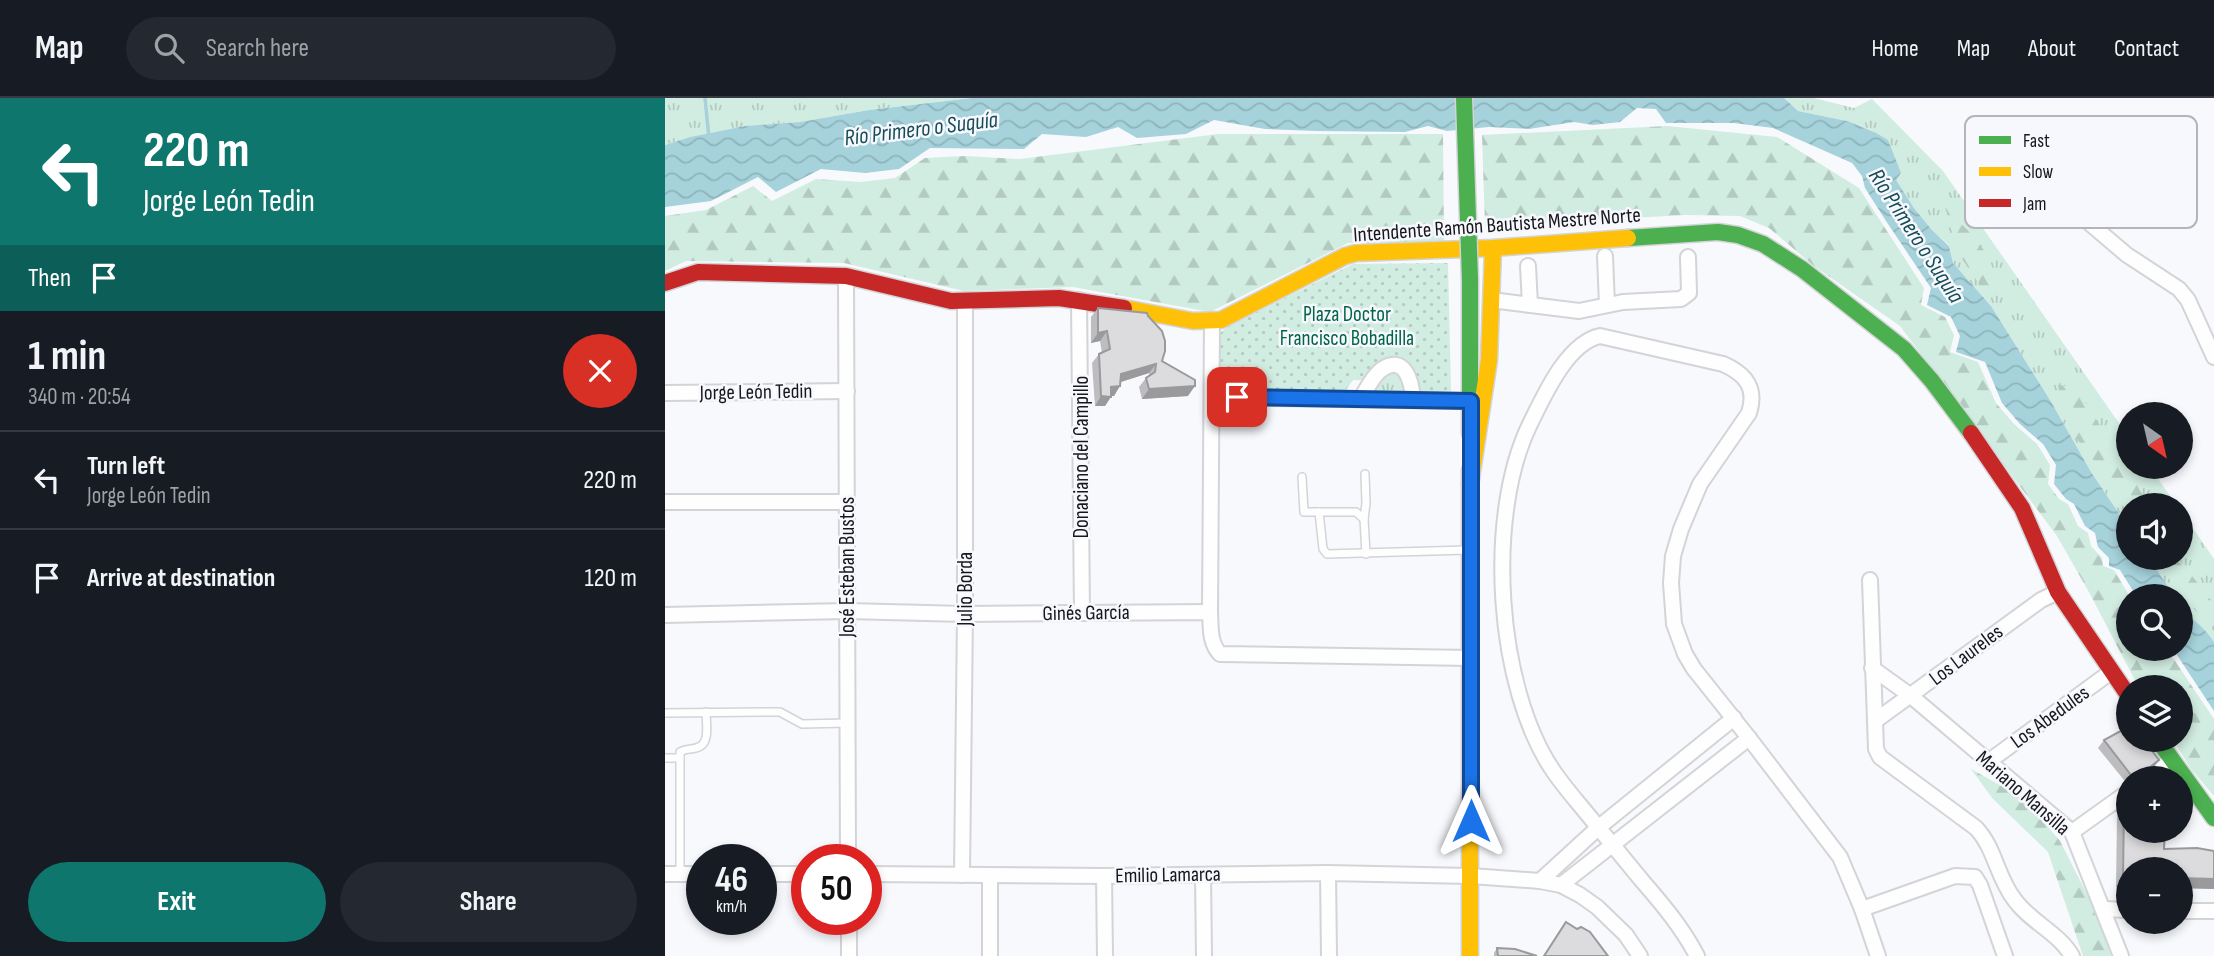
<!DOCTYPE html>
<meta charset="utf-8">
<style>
body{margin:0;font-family:"Sofia Sans Condensed",sans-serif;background:#242831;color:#f1f3f6;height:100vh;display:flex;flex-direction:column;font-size:26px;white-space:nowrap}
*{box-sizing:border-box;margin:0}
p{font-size:23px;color:#9ea1a6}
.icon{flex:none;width:38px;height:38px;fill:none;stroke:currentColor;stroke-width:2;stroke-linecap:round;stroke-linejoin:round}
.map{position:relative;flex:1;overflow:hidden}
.details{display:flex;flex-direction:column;background:#171b24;width:665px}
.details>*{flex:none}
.top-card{background:#0f766e;color:#fff;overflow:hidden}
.needle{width:46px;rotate:146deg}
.fabs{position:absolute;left:1451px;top:304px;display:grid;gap:14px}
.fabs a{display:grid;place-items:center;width:77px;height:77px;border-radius:50%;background:#171b24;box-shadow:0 4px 10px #0003;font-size:35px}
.speed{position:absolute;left:21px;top:746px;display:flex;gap:14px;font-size:35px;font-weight:700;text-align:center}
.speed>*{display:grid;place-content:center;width:91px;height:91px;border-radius:50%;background:#171b24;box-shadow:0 4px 10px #0003;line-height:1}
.speed small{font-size:18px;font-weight:400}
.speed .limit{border:10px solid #d22;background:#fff;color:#111}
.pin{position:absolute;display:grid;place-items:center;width:60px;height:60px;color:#fff;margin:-30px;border-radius:14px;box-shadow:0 4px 10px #0006}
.me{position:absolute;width:77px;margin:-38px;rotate:0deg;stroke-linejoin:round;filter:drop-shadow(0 0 5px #0008)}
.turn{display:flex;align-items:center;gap:24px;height:147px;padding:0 28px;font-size:32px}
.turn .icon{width:91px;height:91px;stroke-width:2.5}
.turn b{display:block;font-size:49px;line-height:60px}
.then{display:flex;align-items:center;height:66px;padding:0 28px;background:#0003;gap:14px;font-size:26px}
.round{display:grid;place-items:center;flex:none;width:74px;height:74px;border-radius:37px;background:#242831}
.summary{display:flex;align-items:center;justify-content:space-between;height:119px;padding:0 28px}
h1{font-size:42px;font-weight:700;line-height:52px}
.action{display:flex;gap:14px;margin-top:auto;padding:14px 28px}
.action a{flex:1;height:80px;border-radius:42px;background:#0f766e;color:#fff;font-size:28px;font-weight:700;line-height:80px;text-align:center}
.action a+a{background:#242831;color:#f1f3f6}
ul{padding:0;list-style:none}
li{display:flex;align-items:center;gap:21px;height:98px;padding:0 28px;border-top:2px solid #363941}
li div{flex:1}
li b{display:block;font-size:26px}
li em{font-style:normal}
header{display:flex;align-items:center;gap:42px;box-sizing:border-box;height:98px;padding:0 35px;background:#171b24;border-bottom:2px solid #363941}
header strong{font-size:33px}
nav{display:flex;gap:38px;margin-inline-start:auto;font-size:24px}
.search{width:490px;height:63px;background:#242831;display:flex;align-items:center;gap:18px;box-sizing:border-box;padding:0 24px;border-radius:38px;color:#9ea1a6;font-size:26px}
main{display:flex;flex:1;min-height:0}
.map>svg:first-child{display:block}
</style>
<header>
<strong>Map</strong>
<div class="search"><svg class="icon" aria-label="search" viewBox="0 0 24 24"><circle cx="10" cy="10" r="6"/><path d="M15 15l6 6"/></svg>Search here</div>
<nav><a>Home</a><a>Map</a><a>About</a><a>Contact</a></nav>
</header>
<main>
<section class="details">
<div class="top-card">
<div class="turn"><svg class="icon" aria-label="left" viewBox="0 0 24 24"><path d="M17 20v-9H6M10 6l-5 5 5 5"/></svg><div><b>220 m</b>Jorge León Tedin</div></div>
<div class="then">Then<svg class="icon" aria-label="arrive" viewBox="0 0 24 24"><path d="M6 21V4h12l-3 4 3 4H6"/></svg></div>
</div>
<div class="summary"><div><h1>1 min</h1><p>340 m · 20:54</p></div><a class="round" style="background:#d93025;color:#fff"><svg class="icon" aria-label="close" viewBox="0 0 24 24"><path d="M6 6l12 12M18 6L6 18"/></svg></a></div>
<ul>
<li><svg class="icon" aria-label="left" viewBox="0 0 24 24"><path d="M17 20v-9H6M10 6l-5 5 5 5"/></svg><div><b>Turn left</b><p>Jorge León Tedin</p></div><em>220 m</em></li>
<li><svg class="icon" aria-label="arrive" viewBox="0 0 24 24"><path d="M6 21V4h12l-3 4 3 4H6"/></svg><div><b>Arrive at destination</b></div><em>120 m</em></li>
</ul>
<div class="action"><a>Exit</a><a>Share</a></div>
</section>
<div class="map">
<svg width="1549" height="858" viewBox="0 0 1549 858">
<defs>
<pattern id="grass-tufts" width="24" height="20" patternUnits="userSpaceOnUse" patternTransform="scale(1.75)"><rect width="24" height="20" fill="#d1ece1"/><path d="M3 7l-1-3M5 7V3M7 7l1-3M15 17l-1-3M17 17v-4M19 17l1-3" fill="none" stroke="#b3cac0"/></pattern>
<pattern id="forest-firs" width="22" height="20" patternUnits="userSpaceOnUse" patternTransform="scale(1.75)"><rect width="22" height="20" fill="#d1ece1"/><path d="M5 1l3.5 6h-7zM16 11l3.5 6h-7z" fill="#b3cac0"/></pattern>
<pattern id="park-dots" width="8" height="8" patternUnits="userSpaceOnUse" patternTransform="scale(1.75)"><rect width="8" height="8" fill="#d1ece1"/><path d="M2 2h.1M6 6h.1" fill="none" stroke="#b3cac0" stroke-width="1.8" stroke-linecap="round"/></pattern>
<pattern id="water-waves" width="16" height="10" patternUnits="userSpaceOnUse" patternTransform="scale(1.75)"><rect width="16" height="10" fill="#a6d2db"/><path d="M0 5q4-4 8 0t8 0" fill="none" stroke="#8eb4bb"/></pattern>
</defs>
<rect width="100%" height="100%" fill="#f8f9fd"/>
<g fill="url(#grass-tufts)">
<polygon points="0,0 307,0 204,12 135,24 80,28 25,39 0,47"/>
<polygon points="1119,0 1149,0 1189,10 1207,1 1278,73 1463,338 1463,369 1485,369 1512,408 1463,408 1463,429 1426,374 1385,302 1326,208 1288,165 1284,147 1266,131 1249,110 1230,81 1236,75 1182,23 1133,13"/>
<path d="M729,274H733L742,289L736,294H709C712,284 719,276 729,274Z"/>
<path d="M1516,413L1549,461V544C1539,528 1516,518 1516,499H1510L1484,460H1516Z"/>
</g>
<g fill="url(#forest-firs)">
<polygon points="1002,28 1112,39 1194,90 1259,190 1256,207 1280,219 1289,237 1285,254 1313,264 1331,305 1349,326 1372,346 1385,367 1383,386 1394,401 1403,406 1413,428 1423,435 1426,448 1437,460 1438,468 1449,472 1465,499 1463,499 1463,551 1502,551 1549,621 1549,698 1526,671 1508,642 1516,642 1516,590 1474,590 1425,496 1392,438 1235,228 1149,168 1104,130 1075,118 1021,117 820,128 817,37"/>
<polygon points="553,36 778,36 779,145 683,145 545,214 408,189 299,193 179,165 21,163 0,173 0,118 41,112 88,88 107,103 151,81 195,84 230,80 260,60 300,58 355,61"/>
<path d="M1280,109C1306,137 1330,153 1332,194L1315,187L1295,158Z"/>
<polygon points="1393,287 1411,289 1485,408 1463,408 1412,341 1405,339"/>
<polygon points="1491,460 1513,460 1549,506 1549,533 1511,491"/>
<polygon points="1306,671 1358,700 1395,743 1432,816 1446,858 1418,858 1383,754 1328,701"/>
</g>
<polygon fill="url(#park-dots)" points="783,165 786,293 751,295 750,277 744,269 703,282 688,282 679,295 554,292 553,237 562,229 688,166"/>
<g fill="url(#water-waves)">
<polygon points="307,0 1119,0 1133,13 1182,23 1211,35 1223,42 1236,75 1231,82 1249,110 1266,131 1284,148 1288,165 1326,208 1385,302 1426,374 1463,429 1463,460 1484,460 1510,499 1472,499 1455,472 1444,468 1444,460 1433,449 1430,435 1420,428 1409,406 1401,401 1389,386 1391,367 1378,346 1355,326 1337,305 1320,264 1291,254 1295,238 1286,219 1262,207 1266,190 1221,123 1200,90 1197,78 1187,65 1108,30 1069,25 1001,25 991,11 972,10 955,24 928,27 909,24 864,31 824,29 782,33 763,28 740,34 651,33 600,31 549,22 521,36 472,40 453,29 421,39 377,36 359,51 265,50 234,71 200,75 156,71 111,94 93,79 46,103 0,109 0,47 25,39 80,28 135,24 204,12"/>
<path d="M1516,507C1525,521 1540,529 1549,544V613L1508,551H1516Z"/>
</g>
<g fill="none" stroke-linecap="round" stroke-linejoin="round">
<polyline stroke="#a6d2db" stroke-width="3.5" points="40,0 44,40"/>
<defs>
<g id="lane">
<polyline points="700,376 701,405 699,421 701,456"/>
<polyline points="637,379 639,414 691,414 699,421"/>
<polyline points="654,414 658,451 662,456 802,452"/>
<polyline points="0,615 107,614 115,614 137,626 182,625"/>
<polyline points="0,660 15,660"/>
<path d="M15,776V654C21,650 25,652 31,650C46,647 41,626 41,614"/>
</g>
<g id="street">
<polyline points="1380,64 1411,112 1422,123 1462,157 1514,191 1523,202 1549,259"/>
<polyline points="940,158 942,207"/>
<polyline points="863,168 865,207"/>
<polyline points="181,178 183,761"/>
<polyline points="414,202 417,515"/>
<polyline points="826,202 914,213 958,204 1016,201 1024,195 1023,159"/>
<polyline points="0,295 182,293"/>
<polyline points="547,299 805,303"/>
<path d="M696,300C702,291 707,279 716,272C740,255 747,284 748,302"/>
<polyline points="0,404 182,404"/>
<path d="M1205,482L1211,651L1215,659L1311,730C1330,750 1332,779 1349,801C1365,824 1393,834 1407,858"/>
<polyline points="545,514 547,223"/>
<path d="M0,517L182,513L300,516L545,514C546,529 544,544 555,556L806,560"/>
<polyline points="1207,570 1246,598 1407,734 1456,858"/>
<polyline points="1210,623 1376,502 1393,494"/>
<polyline points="1323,664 1447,573"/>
<polyline points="1481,681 1506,662"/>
<polyline points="1407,734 1463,694"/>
<polyline points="663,775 664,858"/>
<polyline points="0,776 37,776"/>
<polyline points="96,776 142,776"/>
<polyline points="201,776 439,778 663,775 806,778 875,783 896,787 915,797 932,809 961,837 975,858"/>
<polyline points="297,777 300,516 300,204"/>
<polyline points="538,777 539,858"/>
<polyline points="439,778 440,858"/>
<polyline points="875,783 934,729 1069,620"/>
<polyline points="896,787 1084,640"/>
<polyline points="1197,811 1290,778 1310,779 1315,787 1340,858"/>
<polyline points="1439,811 1463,812"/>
<polyline points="1516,813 1549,813"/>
<polyline points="184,821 184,858"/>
<polyline points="325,858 325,778"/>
<path d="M1032,858C1018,831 999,808 979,785C963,766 948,747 932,728C918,710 902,693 889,674C831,590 820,418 865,326C879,298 902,245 935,238L1058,266C1081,276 1092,290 1084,315L1035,386L1016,431L1008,458L1006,485L1009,526L1020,556L1029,571L1084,640L1175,759L1197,811L1213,858"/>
</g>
<g id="fast">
<polyline points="963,140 1053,134 1073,137 1098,146 1137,171 1239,251 1267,283 1306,335"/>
<polyline points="805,182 805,335"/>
<polyline points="1493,642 1549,720"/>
</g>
<g id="slow">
<polyline points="459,210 528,223 556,222 680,158 691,155 828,150 963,140"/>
<polyline points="805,372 805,858"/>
<polyline points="805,387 824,262 828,150"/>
</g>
<g id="jam">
<polyline points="0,185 33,174 181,178 286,203 394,200 459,210"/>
<polyline points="1306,335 1357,410 1393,494 1463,597"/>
</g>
</defs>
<use href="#lane" stroke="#d3d4d7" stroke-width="10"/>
<use href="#street" stroke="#d3d4d7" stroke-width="18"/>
<use href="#fast" stroke="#d3d4d7" stroke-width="19"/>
<use href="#slow" stroke="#d3d4d7" stroke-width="19"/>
<use href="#jam" stroke="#d3d4d7" stroke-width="19"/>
<use href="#lane" stroke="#fefeff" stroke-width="7"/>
<use href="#street" stroke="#fefeff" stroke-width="14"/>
<use href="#fast" stroke="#4caf50" stroke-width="16"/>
<use href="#slow" stroke="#ffc107" stroke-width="16"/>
<use href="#jam" stroke="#c62828" stroke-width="16"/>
<defs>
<polyline id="fast-bridge" points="799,0 805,182"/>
</defs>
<use href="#fast-bridge" stroke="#d3d4d7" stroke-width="19" stroke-linecap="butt"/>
<use href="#fast-bridge" stroke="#4caf50" stroke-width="16"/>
</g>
<g fill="#bdbdc0">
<polygon points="433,210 497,263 523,298 477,301 474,289 481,280 484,278 484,275 456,284 449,298 446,298 440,308 430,308 427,265 434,256 437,255 435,243 426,245 426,219"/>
<polygon points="1439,642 1489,669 1474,681 1463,681 1463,687 1433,650"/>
<polygon points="1459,707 1499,751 1549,753 1549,791 1516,790 1516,772 1463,789 1451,789 1452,717"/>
<polygon points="832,850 872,858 829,858 829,855"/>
</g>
<g fill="#9a9a9c">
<polygon points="442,233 435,243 426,245 433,235"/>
<polygon points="491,266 484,275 449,286 456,276"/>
<polygon points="455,288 449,298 439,298 446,289"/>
<polygon points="530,288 523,298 477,301 484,291"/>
<polygon points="436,298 446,299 440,308 430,308"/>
<polygon points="1494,662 1489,669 1474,681 1470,681"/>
<polygon points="1458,780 1463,780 1463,789 1451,789"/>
<polygon points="1516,780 1549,781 1549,791 1516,790"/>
</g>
<g fill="#dcdcdf" stroke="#9a9a9c" stroke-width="2">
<polygon points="433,210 482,215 483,218 497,233 500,243 500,253 497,263 530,282 530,288 484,291 481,280 490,274 491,266 456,276 455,288 446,289 446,299 436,298 434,256 445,251 442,233 433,235"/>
<polygon points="1463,629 1463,642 1479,642 1494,662 1470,681 1469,681 1439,642"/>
<polygon points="1463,705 1463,733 1500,733 1499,751 1532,750 1549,753 1549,781 1516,780 1516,772 1463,772 1463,780 1458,780 1459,707"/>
<polygon points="901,824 912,831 916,829 925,834 943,858 879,858"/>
<polygon points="832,850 850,851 872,858 833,858"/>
</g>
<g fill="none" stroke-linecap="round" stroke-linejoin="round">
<defs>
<polyline id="route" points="572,299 806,303 806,723"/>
</defs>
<use href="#route" stroke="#114b97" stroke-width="18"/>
<use href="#route" stroke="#1a73e8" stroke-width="12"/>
</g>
<g text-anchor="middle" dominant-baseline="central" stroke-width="5" stroke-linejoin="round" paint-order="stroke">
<g font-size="21" fill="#17171a" stroke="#f7f8fe">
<text transform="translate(832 127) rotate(-4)">Intendente Ramón Bautista Mestre Norte</text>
<text transform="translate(91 294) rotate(-1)">Jorge León Tedin</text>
<text transform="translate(416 359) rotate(-90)">Donaciano del Campillo</text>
<text transform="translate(182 469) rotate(-90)">José Esteban Bustos</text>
<text transform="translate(300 491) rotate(-90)">Julio Borda</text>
<text transform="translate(421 515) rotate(-1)">Ginés García</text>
<text transform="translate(1301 557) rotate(-37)">Los Laureles</text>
<text transform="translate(1385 619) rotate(-36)">Los Abedules</text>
<text transform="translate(1358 695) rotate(41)">Mariano Mansilla</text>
<text transform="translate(503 777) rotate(-1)">Emilio Lamarca</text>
</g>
<g font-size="21" fill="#006546" stroke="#f7f8fe">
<text x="682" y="216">Plaza Doctor<tspan x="682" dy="24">Francisco Bobadilla</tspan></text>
</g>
<g font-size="23" font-style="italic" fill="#164d55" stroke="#f7f8fe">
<text transform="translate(256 31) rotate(-7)">Río Primero o Suquía</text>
<text transform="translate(1251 138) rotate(57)">Río Primero o Suquía</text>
</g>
</g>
<rect x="1300" y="18" width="232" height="112" rx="10" fill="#f7f8fe" stroke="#b4b4ba" stroke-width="2"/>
<rect x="1314" y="38" width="32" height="8" fill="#4caf50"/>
<rect x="1314" y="69" width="32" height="9" fill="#ffc107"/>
<rect x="1314" y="101" width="32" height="8" fill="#c62828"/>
<g font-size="19" fill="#17171a">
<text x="1358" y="49">Fast</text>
<text x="1358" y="80">Slow</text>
<text x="1358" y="112">Jam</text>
</g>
</svg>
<div class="fabs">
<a><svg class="needle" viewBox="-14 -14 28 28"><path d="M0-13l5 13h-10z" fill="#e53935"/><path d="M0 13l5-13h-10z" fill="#9ea1a6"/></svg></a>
<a><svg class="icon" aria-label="sound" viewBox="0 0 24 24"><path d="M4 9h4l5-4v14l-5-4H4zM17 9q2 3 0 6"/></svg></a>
<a><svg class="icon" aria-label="search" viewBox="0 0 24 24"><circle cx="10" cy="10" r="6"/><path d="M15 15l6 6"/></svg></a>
<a><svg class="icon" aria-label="layers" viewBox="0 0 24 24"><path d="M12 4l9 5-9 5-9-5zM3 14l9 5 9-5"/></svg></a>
<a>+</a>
<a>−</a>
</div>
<div class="speed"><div>46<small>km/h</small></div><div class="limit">50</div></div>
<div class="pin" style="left:572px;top:299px;background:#d93025"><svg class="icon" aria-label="arrive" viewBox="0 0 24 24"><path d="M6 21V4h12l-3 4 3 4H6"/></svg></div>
<svg class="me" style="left:806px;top:723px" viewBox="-20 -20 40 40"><path d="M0-17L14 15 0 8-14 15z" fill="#1a73e8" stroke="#fff" stroke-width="4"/></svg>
</div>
</main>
